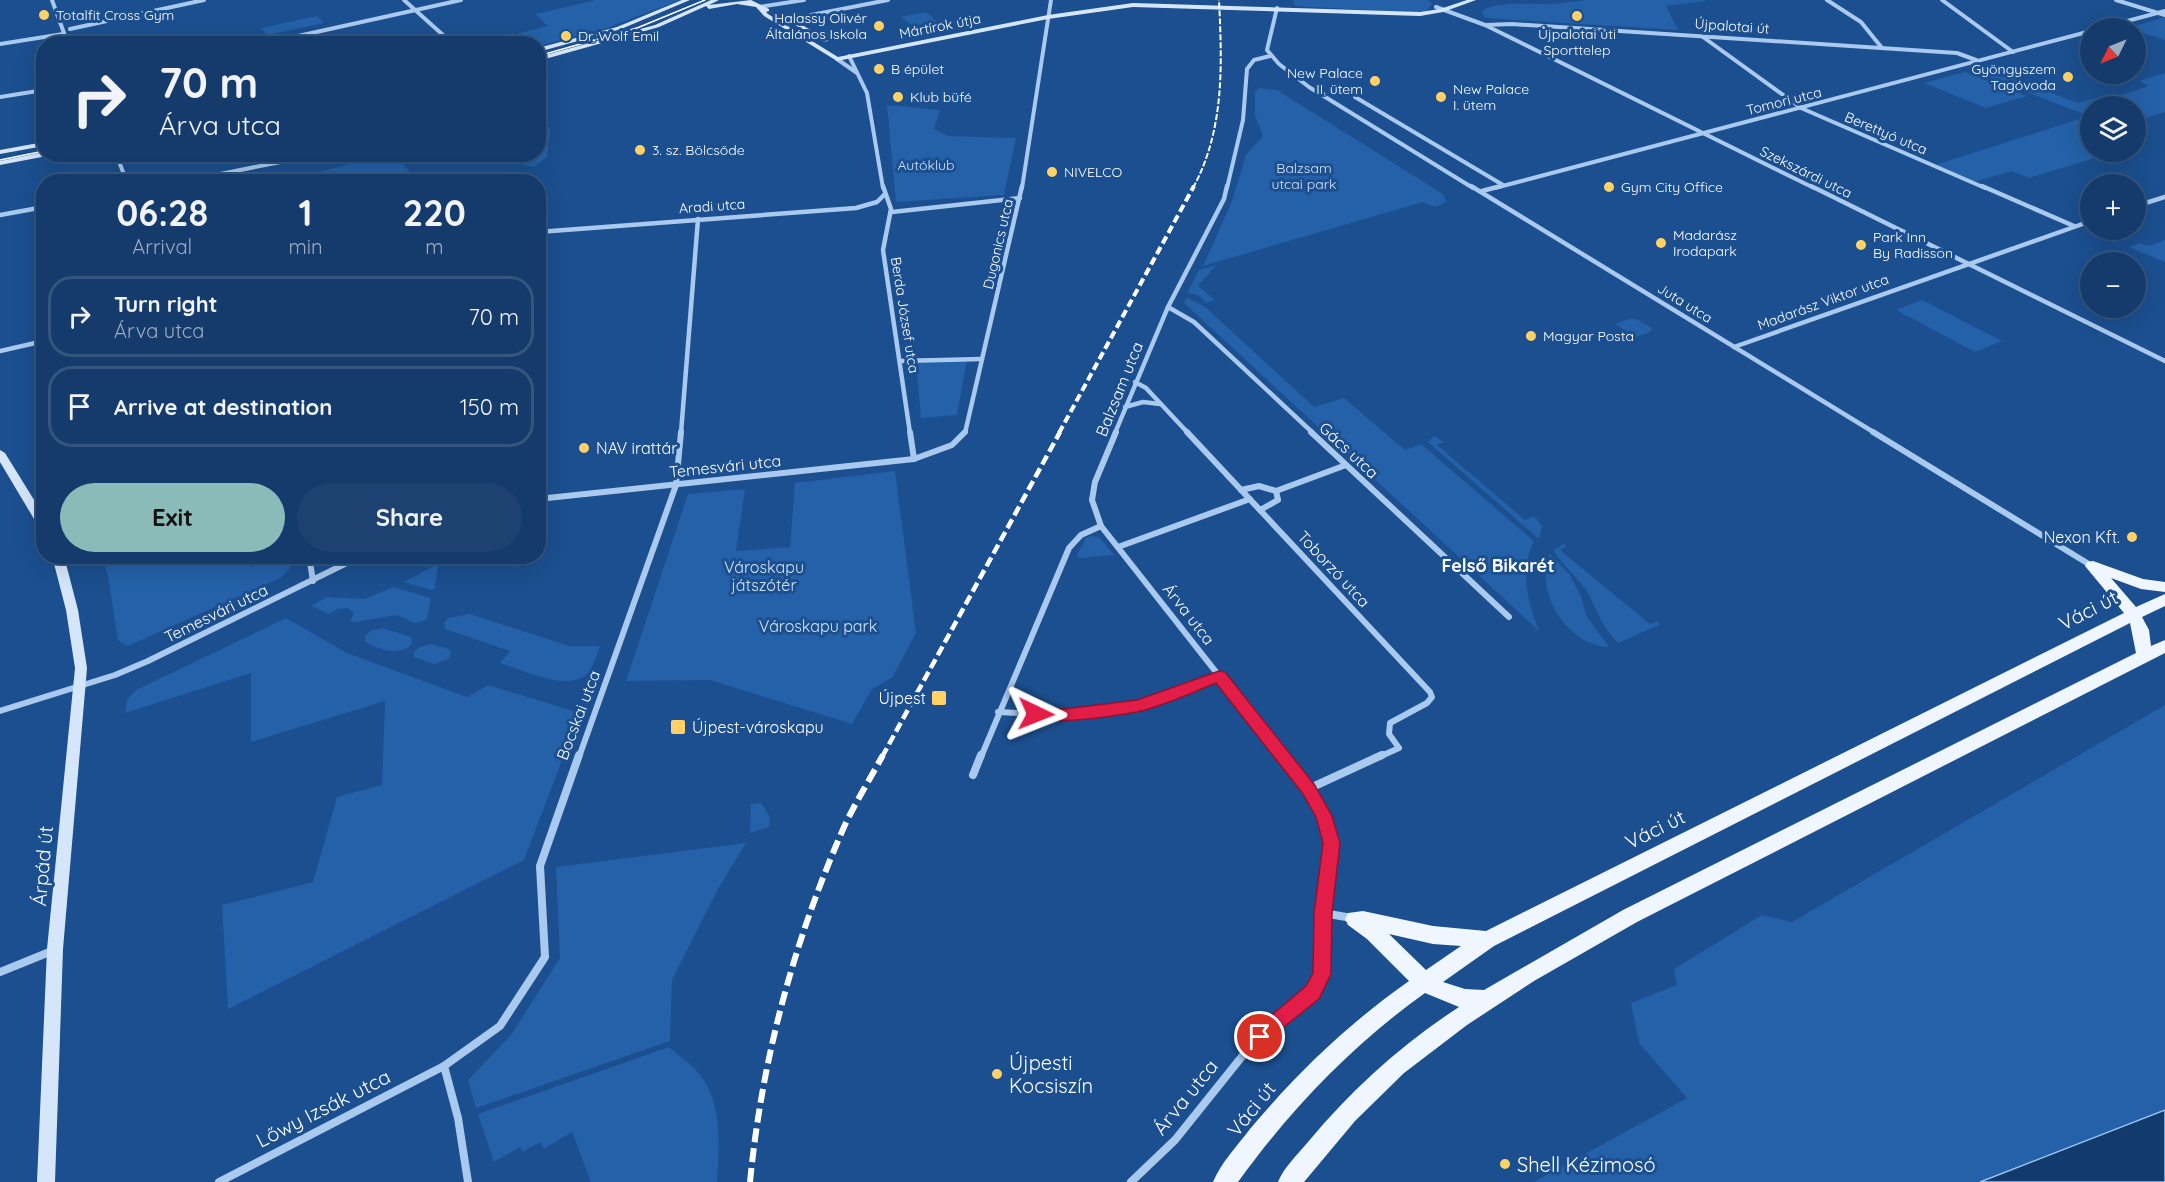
<!DOCTYPE html>
<meta charset="utf-8">
<style>
body{margin:0;font-family:Quicksand,sans-serif;background:#1d4271;color:#f1f3f6;height:100vh;display:flex;flex-direction:column;font-size:22px;white-space:nowrap}
*{box-sizing:border-box;margin:0}
p{font-size:20px;color:#9dadc1}
.icon{flex:none;width:33px;height:33px;fill:none;stroke:currentColor;stroke-width:2;stroke-linecap:round;stroke-linejoin:round}
.map{position:relative;flex:1;overflow:hidden}
.details{position:absolute;left:36px;top:174px;width:510px;height:390px;display:flex;flex-direction:column;background:#143b6b;border-radius:24px;box-shadow:0 6px 24px #0002,0 0 0 2px #33557e}
.details>*{flex:none}
.guide{position:absolute;left:36px;top:36px;width:510px;height:126px;border-radius:24px;box-shadow:0 6px 24px #0002,0 0 0 2px #33557e;background:#143b6b;color:#f1f3f6;overflow:hidden}
.needle{width:39px;rotate:227deg}
.buttons{position:absolute;left:2080px;top:18px;display:grid;gap:12px}
.buttons a{display:grid;place-items:center;width:66px;height:66px;border-radius:50%;background:#143b6b;box-shadow:0 6px 24px #0002,0 0 0 2px #33557e;font-size:30px}
.pin{position:absolute;display:grid;place-items:center;width:51px;height:51px;color:#fff;margin:-26px;border:3px solid #fff;border-radius:50%;box-shadow:0 2px 6px #0007}
.me{position:absolute;width:66px;margin:-33px;rotate:92deg;stroke-linejoin:round;filter:drop-shadow(0 0 4px #0008)}
.turn{display:flex;align-items:center;gap:21px;height:126px;padding:0 24px;font-size:27px}
.turn .icon{width:78px;height:78px;stroke-width:2.5}
.turn b{display:block;font-size:42px;line-height:51px}
.eta{display:flex;justify-content:space-evenly;align-items:center;height:102px;text-align:center}
.eta b{font-size:36px;font-weight:700;line-height:42px}
.cta{display:flex;gap:12px;margin-top:auto;padding:12px 24px}
.cta a{flex:1;height:69px;border-radius:36px;background:#8bbbb9;color:#111;font-size:24px;font-weight:700;line-height:69px;text-align:center}
.cta a+a{background:#1d4271;color:#f1f3f6}
ul{padding:0;list-style:none}
li{display:flex;align-items:center;gap:18px;height:81px;margin:0 12px 9px;padding:0 12px;border:3px solid #33557e;border-radius:24px}
li div{flex:1}
li b{display:block;font-size:22px}
li em{font-style:normal}
.map>svg:first-child{display:block}
</style>
<div class="map">
<svg width="2165" height="1182" viewBox="0 0 2165 1182">
<rect width="100%" height="100%" fill="#1b4f8f"/>
<g fill="#2461a8">
<polygon points="596,0 680,0 604,29 539,46 538,44 476,44 548,26 535,14"/>
<polygon points="1293,0 1428,0 1432,4 1427,11 1420,13 1295,6"/>
<path d="M1587,0H1704L1706,1L1666,6L1678,30L1485,18L1482,12C1492,0 1537,5 1554,4C1565,3 1576,1 1587,0Z"/>
<polygon points="926,12 946,30 928,33 920,27 915,28 901,17"/>
<polygon points="317,16 324,23 267,35 261,28"/>
<polygon points="2165,17 2165,40 2128,28"/>
<polygon points="1983,68 2078,103 2095,98 2102,101 2149,86 2139,81 2165,73 2165,112 2136,121 2136,106 2091,106 2091,152 2115,152 2029,178 2012,171 1974,182 1935,165 2089,116 1973,71"/>
<polygon points="1965,72 2027,96 1986,108 1924,83"/>
<path d="M1259,88L1277,90L1443,194L1446,202C1437,208 1432,207 1423,202L1203,266L1232,201L1246,155L1263,136L1255,116V91Z"/>
<polygon points="887,105 940,110 934,129 948,136 1016,138 1004,195 896,202"/>
<polygon points="539,118 550,128 547,157 534,167 516,163 505,155 538,154"/>
<polygon points="384,155 399,155 396,156 410,172 377,181 313,181 308,175"/>
<polygon points="2165,240 2165,262 2129,247 2140,243 2149,246"/>
<polygon points="1216,265 1198,286 1215,300 1206,303 1198,295 1187,293 1199,270"/>
<path d="M1187,298L1204,306L1314,407L1344,398L1405,450L1421,444L1534,541C1519,572 1528,601 1539,631L1184,303Z"/>
<polygon points="1922,300 2002,341 1975,352 1896,310"/>
<polygon points="1629,319 1636,319 1652,328 1650,332 1636,337 1615,324"/>
<polygon points="967,360 957,415 921,418 916,362"/>
<polygon points="1434,436 1444,442 1437,445 1525,520 1534,516 1542,526 1539,539 1428,442"/>
<polygon points="895,471 916,633 892,678 872,689 852,724 710,680 626,681 688,494 745,489 736,551 790,547 795,483"/>
<polygon points="1093,536 1100,538 1114,555 1079,558 1077,555 1086,538"/>
<path d="M1564,544L1567,546L1560,550L1650,624L1659,621V625L1618,643C1603,628 1598,613 1589,595C1579,578 1563,566 1553,550Z"/>
<path d="M1550,554L1570,575L1581,596L1586,615L1609,647C1568,646 1533,592 1550,554Z"/>
<polygon points="102,557 249,557 251,567 289,557 291,566 282,577 128,646 118,640 108,576"/>
<polygon points="438,564 435,588 432,590 404,582"/>
<polygon points="393,587 431,598 427,620 415,623 396,615 356,622 350,621 354,613 348,608 337,609 329,614 311,606 327,597 365,599"/>
<path d="M470,614L569,646H600C597,654 594,665 589,672C571,694 522,670 500,663L510,651L445,629L444,623L448,618Z"/>
<polygon points="286,618 347,653 467,697 488,685 580,713 524,860 228,1009 222,905 313,882 337,797 382,785 385,701 251,742 251,673 125,713 127,700 136,690"/>
<path d="M382,628L411,637L412,644C401,657 377,650 365,641V636L370,631Z"/>
<polygon points="431,644 449,649 451,653 449,659 434,664 414,657 414,652 419,647"/>
<polygon points="2165,705 2165,1110 1980,1182 1534,1182 1687,1098 1639,1043 1631,1003 1677,985 1674,969 1762,915 1792,922"/>
<polygon points="761,803 770,817 769,827 750,833 751,804"/>
<polygon points="746,843 718,889 672,980 670,1041 476,1108 468,1080 511,1035 560,958 556,867"/>
<path d="M669,1047C679,1056 693,1065 701,1076C723,1106 719,1146 717,1182H591L572,1132L544,1149L540,1142L523,1152L520,1147L494,1162L478,1114Z"/>
</g>
<polygon fill="#123a6d" stroke="#9cc4f0" stroke-width="1.5" points="2165,1110 2165,1182 1980,1182"/>
<g fill="none" stroke-linecap="round" stroke-linejoin="round">
<g stroke="#a9c9ee" stroke-width="4">
<polyline points="52,0 68,44"/>
<polyline points="404,0 453,44"/>
<polyline points="1827,0 1861,22 1882,48"/>
<polyline points="1942,0 2013,52"/>
<polyline points="2116,0 2165,15"/>
<polyline points="759,7 804,0"/>
<polyline points="1436,7 1485,25 1814,188"/>
<polyline points="1277,8 1267,50 1279,64 1309,87 1473,188"/>
<polyline points="801,17 888,0"/>
<polyline points="1485,25 1512,24 1957,53 1976,60"/>
<polyline points="2101,28 2165,11"/>
<polyline points="70,29 204,0"/>
<polyline points="1703,37 1801,108 1985,188"/>
<polyline points="0,44 63,34"/>
<polyline points="262,44 461,0"/>
<polyline points="849,56 867,93 883,188"/>
<polyline points="837,59 857,73"/>
<polyline points="0,97 44,90"/>
<polyline points="1355,97 1503,185"/>
<polyline points="116,154 127,182"/>
<polyline points="180,182 321,154"/>
<polyline points="1022,188 1051,0"/>
<polyline points="1227,188 1243,120 1247,69 1254,60 1270,56"/>
<polyline points="1495,188 2091,31"/>
</g>
<g stroke="#a9c9ee" stroke-width="4.5">
<polyline points="883,186 891,209 883,250 910,433"/>
<polyline points="1471,186 1875,433"/>
<polyline points="1811,186 2165,361"/>
<polyline points="1982,186 2074,226"/>
<polyline points="1482,191 1501,186"/>
<polyline points="2136,206 2165,197"/>
<polyline points="892,212 1020,198"/>
<polyline points="0,215 44,207"/>
<polyline points="538,232 856,208 877,202 884,195"/>
<polyline points="1168,307 1194,322 1313,433"/>
<polyline points="1734,347 2091,221"/>
<polyline points="0,351 44,341"/>
<polyline points="900,361 982,359"/>
<polyline points="1135,382 1146,388 1188,433"/>
<polyline points="1125,407 1143,402 1160,404"/>
<polyline points="681,433 698,219"/>
<polyline points="965,433 1022,186"/>
<polyline points="1115,433 1168,307 1224,199 1227,186"/>
</g>
<g stroke="#a9c9ee" stroke-width="6">
<polyline points="910,432 914,459"/>
<polyline points="1116,432 1095,482 1092,500 1101,526 1283,757"/>
<polyline points="1187,432 1430,692 1432,697 1427,703 1390,723 1389,734 1399,748 1379,757"/>
<polyline points="1311,432 1509,617"/>
<polyline points="1873,432 2092,566"/>
<polyline points="1241,490 1259,486 1276,491 1278,500 1260,510"/>
<polyline points="1276,491 1346,465"/>
<polyline points="538,499 914,459 952,445 965,432"/>
<polyline points="1118,547 1250,499"/>
<polyline points="309,556 313,581"/>
<polyline points="0,711 115,675 148,661 361,556"/>
<polyline points="998,712 1064,715 1138,706 1219,676"/>
<polyline points="579,757 676,485 681,432"/>
<polyline points="981,757 1069,548 1081,535 1101,526"/>
</g>
<g stroke="#a9c9ee" stroke-width="8">
<polyline points="973,775 981,755"/>
<polyline points="1308,789 1382,755"/>
<polyline points="1323,913 1352,918"/>
<polyline points="0,972 52,951"/>
<polyline points="444,1066 458,1118 468,1182"/>
<polyline points="219,1182 444,1066 500,1026 545,957 540,866 579,755"/>
<polyline points="1131,1182 1175,1140 1248,1049 1313,993 1320,981 1323,967 1323,913 1331,843 1324,816 1308,789 1282,755"/>
</g>
<g fill="#d6e6fa" fill-rule="evenodd">
<polygon points="682,0 690,0 621,29 538,52 538,48 617,27"/>
<polygon points="711,0 719,0 709,5 751,0 769,9 769,11 766,12 768,14 838,57 1048,15 1133,3 1420,12 1440,9 1467,0 1476,0 1443,12 1420,16 1133,7 1048,19 837,61 764,16 756,7 737,4 709,9 706,6 659,27 538,61 538,57 655,25"/>
<polygon points="789,17 827,40 828,41 823,42 787,20"/>
<polygon points="44,142 44,146 0,154 0,150"/>
<polygon points="44,152 44,154 47,156 0,165 0,161"/>
<polygon points="0,450 5,453 44,516 44,530 40,529 0,462"/>
<polygon points="52,556 64,556 78,610 87,668 63,949 55,1182 37,1182 47,949 75,668 66,610"/>
</g>
<path fill="#f0f6ff" fill-rule="evenodd" d="M2093,561L2143,579L2165,582V592L2141,589L2111,578L2136,607L2165,594V606L2142,617L2149,630L2151,646L2165,640V653L1637,922L1534,981L1467,1025L1404,1073L1355,1121L1304,1182H1278C1284,1167 1298,1154 1308,1142C1352,1089 1402,1044 1459,1007L1425,993C1352,1045 1290,1110 1238,1182H1213C1221,1163 1237,1146 1250,1129C1297,1073 1349,1023 1409,981L1367,939L1348,925L1345,919L1348,913L1363,911L1433,926L1486,931L2124,613L2085,566L2087,562ZM2130,623L2136,653L1623,910L1484,990L1465,989L1443,982L1494,946ZM1389,934L1433,944L1461,946L1426,970Z"/>
<g stroke="#fff" stroke-width="1.5">
<polyline points="538,56 637,28 705,0"/>
<polyline points="0,160 44,151"/>
</g>
<path stroke="#fff" stroke-width="2" stroke-dasharray="6 2" stroke-linecap="butt" d="M1193,188C1225,129 1222,64 1219,0"/>
<polyline stroke="#fff" stroke-width="4" stroke-dasharray="8 4" stroke-linecap="butt" points="1059,433 1194,186"/>
<polyline stroke="#fff" stroke-width="4.5" stroke-dasharray="10 4.5" stroke-linecap="butt" points="882,757 1060,432"/>
<path stroke="#fff" stroke-width="6" stroke-dasharray="14 6" stroke-linecap="butt" d="M750,1182C762,1058 794,941 844,827C855,803 870,779 883,755"/>
</g>
<path fill="#e11d48" stroke="#92132f" stroke-width="1.5" d="M1219,671L1225,672L1314,784L1332,816L1340,843L1332,913L1331,974L1319,999L1260,1046L1254,1043L1251,1037L1254,1030L1306,986L1313,973L1314,913L1323,843L1316,817L1303,794L1216,683C1191,693 1164,706 1137,712C1120,715 1036,729 1028,714L1036,708L1064,709L1137,700Z"/>
<g fill="#ffd166" stroke="#1b4f8f" stroke-width="2">
<circle cx="44" cy="15" r="6"/>
<circle cx="1577" cy="16" r="6"/>
<circle cx="879" cy="26" r="6"/>
<circle cx="566" cy="36" r="6"/>
<circle cx="879" cy="69" r="6"/>
<circle cx="2068" cy="77" r="6"/>
<circle cx="1375" cy="81" r="6"/>
<circle cx="898" cy="97" r="6"/>
<circle cx="1441" cy="97" r="6"/>
<circle cx="640" cy="150" r="6"/>
<circle cx="1052" cy="172" r="6"/>
<circle cx="1609" cy="187" r="6"/>
<circle cx="1661" cy="243" r="6"/>
<circle cx="1861" cy="245" r="6"/>
<circle cx="1531" cy="336" r="6"/>
<circle cx="584" cy="448" r="6"/>
<circle cx="2132" cy="537" r="6"/>
<rect x="931" y="690" width="16" height="16" rx="3"/>
<rect x="670" y="719" width="16" height="16" rx="3"/>
<circle cx="997" cy="1074" r="6"/>
<circle cx="1505" cy="1164" r="6"/>
</g>
<g text-anchor="middle" dominant-baseline="central" stroke-width="6" stroke-linejoin="round" paint-order="stroke">
<g font-size="14" fill="#fff" stroke="#1b4f8f" text-anchor="start">
<text x="56" y="15">Totalfit Cross Gym</text>
<text x="867" y="18" text-anchor="end">Halassy Olivér<tspan x="867" dy="16">Általános Iskola</tspan></text>
<text x="1577" y="34" text-anchor="middle">Újpalotai úti<tspan x="1577" dy="16">Sporttelep</tspan></text>
<text x="578" y="36">Dr. Wolf Emil</text>
<text x="891" y="69">B épület</text>
<text x="2056" y="69" text-anchor="end">Gyöngyszem<tspan x="2056" dy="16">Tagóvoda</tspan></text>
<text x="1363" y="73" text-anchor="end">New Palace<tspan x="1363" dy="16">II. ütem</tspan></text>
<text x="1453" y="89">New Palace<tspan x="1453" dy="16">I. ütem</tspan></text>
<text x="910" y="97">Klub büfé</text>
<text x="652" y="150">3. sz. Bölcsőde</text>
<text x="1064" y="172">NIVELCO</text>
<text x="1621" y="187">Gym City Office</text>
<text x="1673" y="235">Madarász<tspan x="1673" dy="16">Irodapark</tspan></text>
<text x="1873" y="237">Park Inn<tspan x="1873" dy="16">By Radisson</tspan></text>
<text x="1543" y="336">Magyar Posta</text>
</g>
<g font-size="14" fill="#fff" stroke="#1b4f8f">
<text transform="translate(940 26) rotate(-11)">Mártírok útja</text>
<text transform="translate(1732 26) rotate(4)">Újpalotai út</text>
<text transform="translate(1784 101) rotate(-14)">Tomori utca</text>
<text transform="translate(1886 133) rotate(23)">Berettyó utca</text>
<text transform="translate(1806 172) rotate(26)">Szekszárdi utca</text>
<text transform="translate(712 206) rotate(-4)">Aradi utca</text>
<text transform="translate(998 244) rotate(-77)">Dugonics utca</text>
<text transform="translate(1823 302) rotate(-20)">Madarász Viktor utca</text>
<text transform="translate(1685 303) rotate(32)">Juta utca</text>
<text transform="translate(905 315) rotate(81)">Berda József utca</text>
</g>
<g font-size="14" fill="#cfe3fa" stroke="#1b4f8f">
<text x="926" y="165">Autóklub</text>
<text x="1304" y="168">Balzsam<tspan x="1304" dy="16">utcai park</tspan></text>
</g>
<g font-size="16" fill="#fff" stroke="#1b4f8f">
<text transform="translate(1119 389) rotate(-68)">Balzsam utca</text>
<text transform="translate(1349 450) rotate(43)">Gács utca</text>
<text transform="translate(725 466) rotate(-6)">Temesvári utca</text>
<text transform="translate(1334 569) rotate(47)">Toborzó utca</text>
<text transform="translate(216 613) rotate(-26)">Temesvári utca</text>
<text transform="translate(1189 614) rotate(52)">Árva utca</text>
<text transform="translate(578 715) rotate(-69)">Bocskai utca</text>
</g>
<g font-size="16" fill="#fff" stroke="#1b4f8f" text-anchor="start">
<text x="596" y="448">NAV irattár</text>
<text x="2120" y="537" text-anchor="end">Nexon Kft.</text>
<text x="926" y="698" text-anchor="end">Újpest</text>
<text x="692" y="727">Újpest-városkapu</text>
</g>
<g font-size="16" fill="#cfe3fa" stroke="#1b4f8f">
<text x="764" y="567">Városkapu<tspan x="764" dy="18">játszótér</tspan></text>
<text x="818" y="626">Városkapu park</text>
</g>
<g font-size="18" font-weight="bold" fill="#fff" stroke="#1b4f8f">
<text x="1498" y="565">Felső Bikarét</text>
</g>
<g font-size="20" fill="#fff" stroke="#1b4f8f">
<text transform="translate(2088 610) rotate(-27)">Váci út</text>
<text transform="translate(1655 829) rotate(-26)">Váci út</text>
<text transform="translate(42 866) rotate(-85)">Árpád út</text>
<text transform="translate(1185 1097) rotate(-51)">Árva utca</text>
<text transform="translate(323 1108) rotate(-27)">Lőwy Izsák utca</text>
<text transform="translate(1251 1109) rotate(-51)">Váci út</text>
</g>
<g font-size="20" fill="#fff" stroke="#1b4f8f" text-anchor="start">
<text x="1009" y="1062">Újpesti<tspan x="1009" dy="23">Kocsiszín</tspan></text>
<text x="1517" y="1164">Shell Kézimosó</text>
</g>
</g>
</svg>
<div class="buttons">
<a><svg class="needle" viewBox="-14 -14 28 28"><path d="M0-13l5 13h-10z" fill="#e53935"/><path d="M0 13l5-13h-10z" fill="#9dadc1"/></svg></a>
<a><svg class="icon" aria-label="layers" viewBox="0 0 24 24"><path d="M12 4l9 5-9 5-9-5zM3 14l9 5 9-5"/></svg></a>
<a>+</a>
<a>−</a>
</div>
<div class="pin" style="left:1260px;top:1037px;background:#d93025"><svg class="icon" aria-label="arrive" viewBox="0 0 24 24"><path d="M6 21V4h12l-3 4 3 4H6"/></svg></div>
<svg class="me" style="left:1036px;top:714px" viewBox="-20 -20 40 40"><path d="M0-17L14 15 0 8-14 15z" fill="#e11d48" stroke="#fff" stroke-width="4"/></svg>
<div class="guide">
<div class="turn"><svg class="icon" aria-label="right" viewBox="0 0 24 24"><path d="M7 20v-9h11M14 6l5 5-5 5"/></svg><div><b>70 m</b>Árva utca</div></div>
</div>
<section class="details">
<div class="eta">
<div><b>06:28</b><p>Arrival</p></div>
<div><b>1</b><p>min</p></div>
<div><b>220</b><p>m</p></div>
</div>
<ul>
<li><svg class="icon" aria-label="right" viewBox="0 0 24 24"><path d="M7 20v-9h11M14 6l5 5-5 5"/></svg><div><b>Turn right</b><p>Árva utca</p></div><em>70 m</em></li>
<li><svg class="icon" aria-label="arrive" viewBox="0 0 24 24"><path d="M6 21V4h12l-3 4 3 4H6"/></svg><div><b>Arrive at destination</b></div><em>150 m</em></li>
</ul>
<div class="cta"><a>Exit</a><a>Share</a></div>
</section>
</div>
